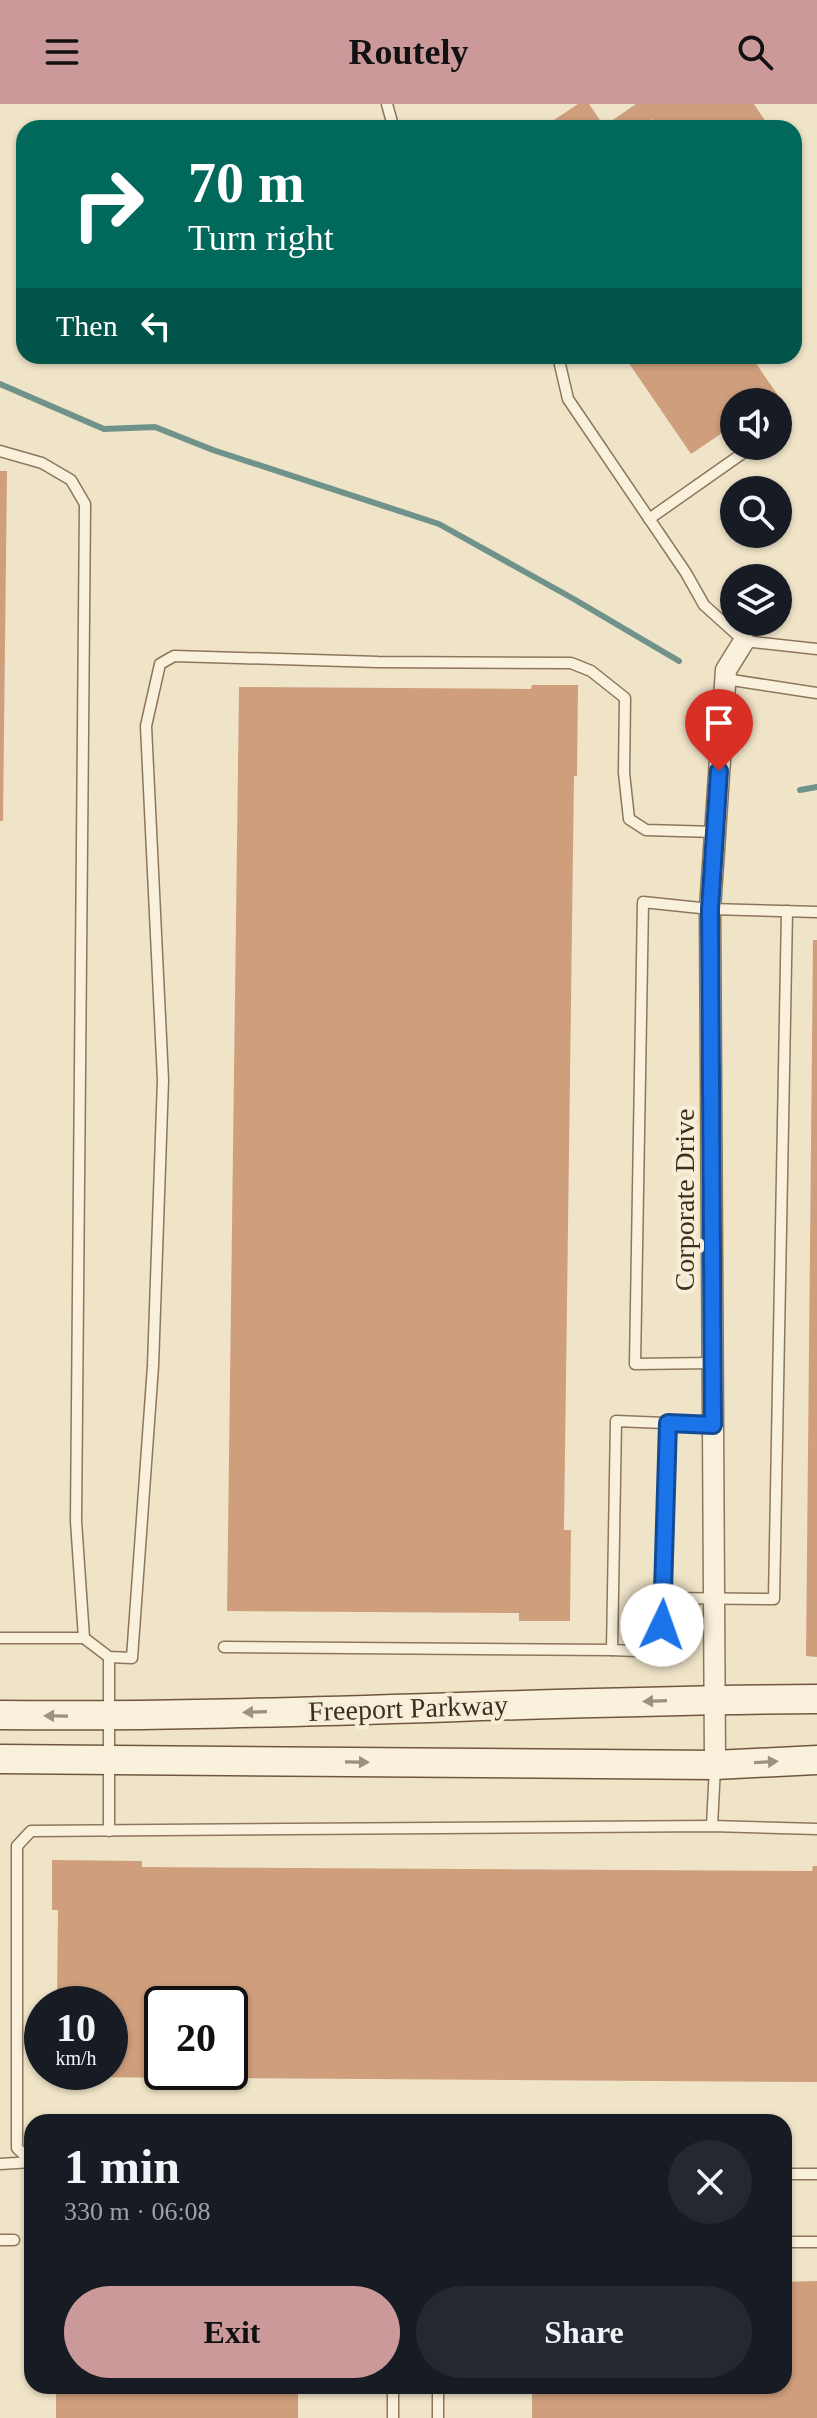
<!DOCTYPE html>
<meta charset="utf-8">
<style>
body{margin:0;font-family:Georgia,serif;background:#242831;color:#f1f3f6;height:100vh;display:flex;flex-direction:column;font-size:30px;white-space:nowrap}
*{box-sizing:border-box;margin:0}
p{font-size:26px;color:#9ea1a6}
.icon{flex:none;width:44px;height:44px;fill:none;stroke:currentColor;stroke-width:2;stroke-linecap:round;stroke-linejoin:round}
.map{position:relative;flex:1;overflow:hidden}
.panel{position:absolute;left:24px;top:2010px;width:768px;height:280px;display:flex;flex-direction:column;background:#171b24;border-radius:24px;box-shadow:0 2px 6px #0004}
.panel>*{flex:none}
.top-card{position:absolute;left:16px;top:16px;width:786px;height:244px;border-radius:24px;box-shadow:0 2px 6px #0004;background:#00695c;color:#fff;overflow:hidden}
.fabs{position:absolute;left:720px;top:284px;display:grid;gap:16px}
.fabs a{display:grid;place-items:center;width:72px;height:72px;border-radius:50%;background:#171b24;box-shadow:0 2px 6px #0004;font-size:40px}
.speed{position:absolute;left:24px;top:1882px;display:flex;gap:16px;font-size:40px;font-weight:700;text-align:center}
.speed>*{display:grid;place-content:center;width:104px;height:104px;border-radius:50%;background:#171b24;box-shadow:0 2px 6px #0004;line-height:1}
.speed small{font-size:20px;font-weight:400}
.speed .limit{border:4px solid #111;border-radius:12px;background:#fff;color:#111}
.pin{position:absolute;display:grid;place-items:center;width:68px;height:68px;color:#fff;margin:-82px -34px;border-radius:50% 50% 50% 0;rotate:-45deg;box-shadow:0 0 8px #0007}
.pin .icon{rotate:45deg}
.me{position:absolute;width:88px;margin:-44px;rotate:3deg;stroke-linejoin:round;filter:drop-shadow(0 0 6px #0008)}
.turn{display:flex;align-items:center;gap:28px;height:168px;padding:0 40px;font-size:36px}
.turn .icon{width:104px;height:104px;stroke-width:2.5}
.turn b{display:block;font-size:56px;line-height:68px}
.then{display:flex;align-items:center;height:76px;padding:0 40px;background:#0003;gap:16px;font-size:30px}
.round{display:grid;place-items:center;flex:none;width:84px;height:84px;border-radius:42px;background:#242831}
.overview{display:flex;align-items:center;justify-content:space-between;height:136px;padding:0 40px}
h1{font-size:48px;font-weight:700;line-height:60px}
.primary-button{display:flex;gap:16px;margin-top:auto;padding:16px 40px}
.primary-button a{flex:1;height:92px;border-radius:48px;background:#cc999b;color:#111;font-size:32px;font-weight:700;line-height:92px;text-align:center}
.primary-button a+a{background:#242831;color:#f1f3f6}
header{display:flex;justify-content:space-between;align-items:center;height:104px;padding:0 40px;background:#cc999b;color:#111;font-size:36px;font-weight:700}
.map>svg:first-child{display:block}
</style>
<header><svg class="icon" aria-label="menu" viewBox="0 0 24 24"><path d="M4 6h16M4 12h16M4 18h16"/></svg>Routely<svg class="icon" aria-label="search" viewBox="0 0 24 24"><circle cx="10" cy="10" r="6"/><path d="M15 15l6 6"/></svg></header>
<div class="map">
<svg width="817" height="2314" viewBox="0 0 817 2314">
<rect width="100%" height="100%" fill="#f0e4c8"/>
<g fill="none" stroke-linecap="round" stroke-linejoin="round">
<g stroke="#6f938a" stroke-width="6">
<polyline points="0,280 104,325 155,323 213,346 439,420 572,494 679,557"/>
<polyline points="800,686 817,683"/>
</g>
</g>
<g fill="#cf9f7d" fill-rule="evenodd">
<polygon points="578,0 589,0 604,22 636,0 754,0 770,24 658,24 652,15 638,24 542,24"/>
<polygon points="624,252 764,252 755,258 784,300 778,304 778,298 734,298 734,321 691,350"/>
<polygon points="0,367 7,367 3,717 0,717"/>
<polygon points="532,581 578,581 577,672 574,672 564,1426 571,1426 570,1517 519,1517 519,1509 227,1507 239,583 531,585"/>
<polygon points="813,836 817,836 817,1553 806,1552"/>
<path d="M52,1756L142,1757V1763L812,1767L813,1762H817V1978L56,1973V1968H110V1900H57L58,1806H52ZM162,1900H230V1968H162Z"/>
<polygon points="817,2177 817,2314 532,2314 532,2282 784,2282 784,2178"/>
<rect x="56" y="2282" width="242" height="32"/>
</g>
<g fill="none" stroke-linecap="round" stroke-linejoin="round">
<defs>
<g id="lane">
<polyline points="387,0 393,22 396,24"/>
<polyline points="558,252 568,295 686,469 704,501 744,537 817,545"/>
<polyline points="778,324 785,319"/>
<polyline points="0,347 42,359 71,376 85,400 76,1417 84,1534 109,1553 132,1554 153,1262 163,976 146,622 160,560 174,552 378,558 571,559 591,567 625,594 624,669 629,715 646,726 715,728"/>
<polyline points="649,415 753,342"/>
<polyline points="725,575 817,589"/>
<polyline points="712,1259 635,1260 643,798 710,805 817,808"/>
<polyline points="713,1321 616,1317 612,1546 660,1548 663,1494 774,1495 787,807"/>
<polyline points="663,1494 668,1319"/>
<polyline points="0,1534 84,1534"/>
<polyline points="224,1543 612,1546"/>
<polyline points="109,1553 109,1727"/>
<polyline points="712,1722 715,1663"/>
<polyline points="32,2058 17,2044 17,1742 31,1727 712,1722 817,1725"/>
<polyline points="0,2060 32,2058"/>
<polyline points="784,2070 817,2070"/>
<polyline points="0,2136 14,2136"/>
<polyline points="784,2138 817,2138"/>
<polyline points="393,2314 393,2282"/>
<polyline points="438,2314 438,2282"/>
</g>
<polyline id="street" points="715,1661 710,805 726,566 744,537"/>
<g id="secondary">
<path d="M0,1611C272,1614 545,1596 817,1595"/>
<polyline points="0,1655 715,1661 817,1656"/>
</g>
</defs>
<use href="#lane" stroke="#8d765c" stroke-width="13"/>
<use href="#street" stroke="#8d765c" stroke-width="23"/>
<use href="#secondary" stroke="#6f573f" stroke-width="31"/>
<use href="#lane" stroke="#faf1dc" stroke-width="10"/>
<use href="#street" stroke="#faf1dc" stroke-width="20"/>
<use href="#secondary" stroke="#faf1dc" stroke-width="28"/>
</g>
<defs><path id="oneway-solid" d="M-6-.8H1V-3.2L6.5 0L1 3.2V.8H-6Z" transform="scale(2)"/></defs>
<g fill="#9c907e">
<use href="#oneway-solid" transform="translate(655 1597) rotate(178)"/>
<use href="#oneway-solid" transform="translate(255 1608) rotate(178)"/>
<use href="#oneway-solid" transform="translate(56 1612) rotate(-179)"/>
<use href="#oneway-solid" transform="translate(357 1658) rotate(1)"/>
<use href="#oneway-solid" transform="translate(766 1658) rotate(-3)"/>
</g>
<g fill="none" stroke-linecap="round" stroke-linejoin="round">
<defs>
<polyline id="route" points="662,1521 668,1319 713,1321 710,805 719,667"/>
</defs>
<use href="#route" stroke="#114b97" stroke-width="20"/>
<use href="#route" stroke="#1a73e8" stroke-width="14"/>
</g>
<g text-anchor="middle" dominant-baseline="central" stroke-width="8" stroke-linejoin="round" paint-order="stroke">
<g font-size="28" fill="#3d2e20" stroke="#f7eed8">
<text transform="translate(684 1096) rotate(-90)">Corporate Drive</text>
<text transform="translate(408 1604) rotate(-2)">Freeport Parkway</text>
</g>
</g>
</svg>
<div class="fabs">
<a><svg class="icon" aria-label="sound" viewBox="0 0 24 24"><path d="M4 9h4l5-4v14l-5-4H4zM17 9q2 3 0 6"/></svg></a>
<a><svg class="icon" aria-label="search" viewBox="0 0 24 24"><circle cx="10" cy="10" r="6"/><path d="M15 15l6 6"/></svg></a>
<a><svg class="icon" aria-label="layers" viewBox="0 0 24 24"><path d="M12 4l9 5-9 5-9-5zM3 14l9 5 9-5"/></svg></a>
</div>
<div class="speed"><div>10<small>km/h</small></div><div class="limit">20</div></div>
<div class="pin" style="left:719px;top:667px;background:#d93025"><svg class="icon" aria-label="arrive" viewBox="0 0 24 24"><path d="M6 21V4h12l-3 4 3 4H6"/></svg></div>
<svg class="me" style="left:662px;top:1521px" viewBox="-20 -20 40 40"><circle r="19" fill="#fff"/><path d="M0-13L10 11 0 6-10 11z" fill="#1a73e8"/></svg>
<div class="top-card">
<div class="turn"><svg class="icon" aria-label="right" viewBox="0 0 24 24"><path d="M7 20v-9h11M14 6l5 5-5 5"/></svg><div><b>70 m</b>Turn right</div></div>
<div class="then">Then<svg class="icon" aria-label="left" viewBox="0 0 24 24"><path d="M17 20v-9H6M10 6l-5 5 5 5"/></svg></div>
</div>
<section class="panel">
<div class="overview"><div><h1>1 min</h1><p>330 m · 06:08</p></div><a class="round"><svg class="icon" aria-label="close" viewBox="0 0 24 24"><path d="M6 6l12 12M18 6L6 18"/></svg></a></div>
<div class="primary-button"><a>Exit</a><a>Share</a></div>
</section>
</div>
